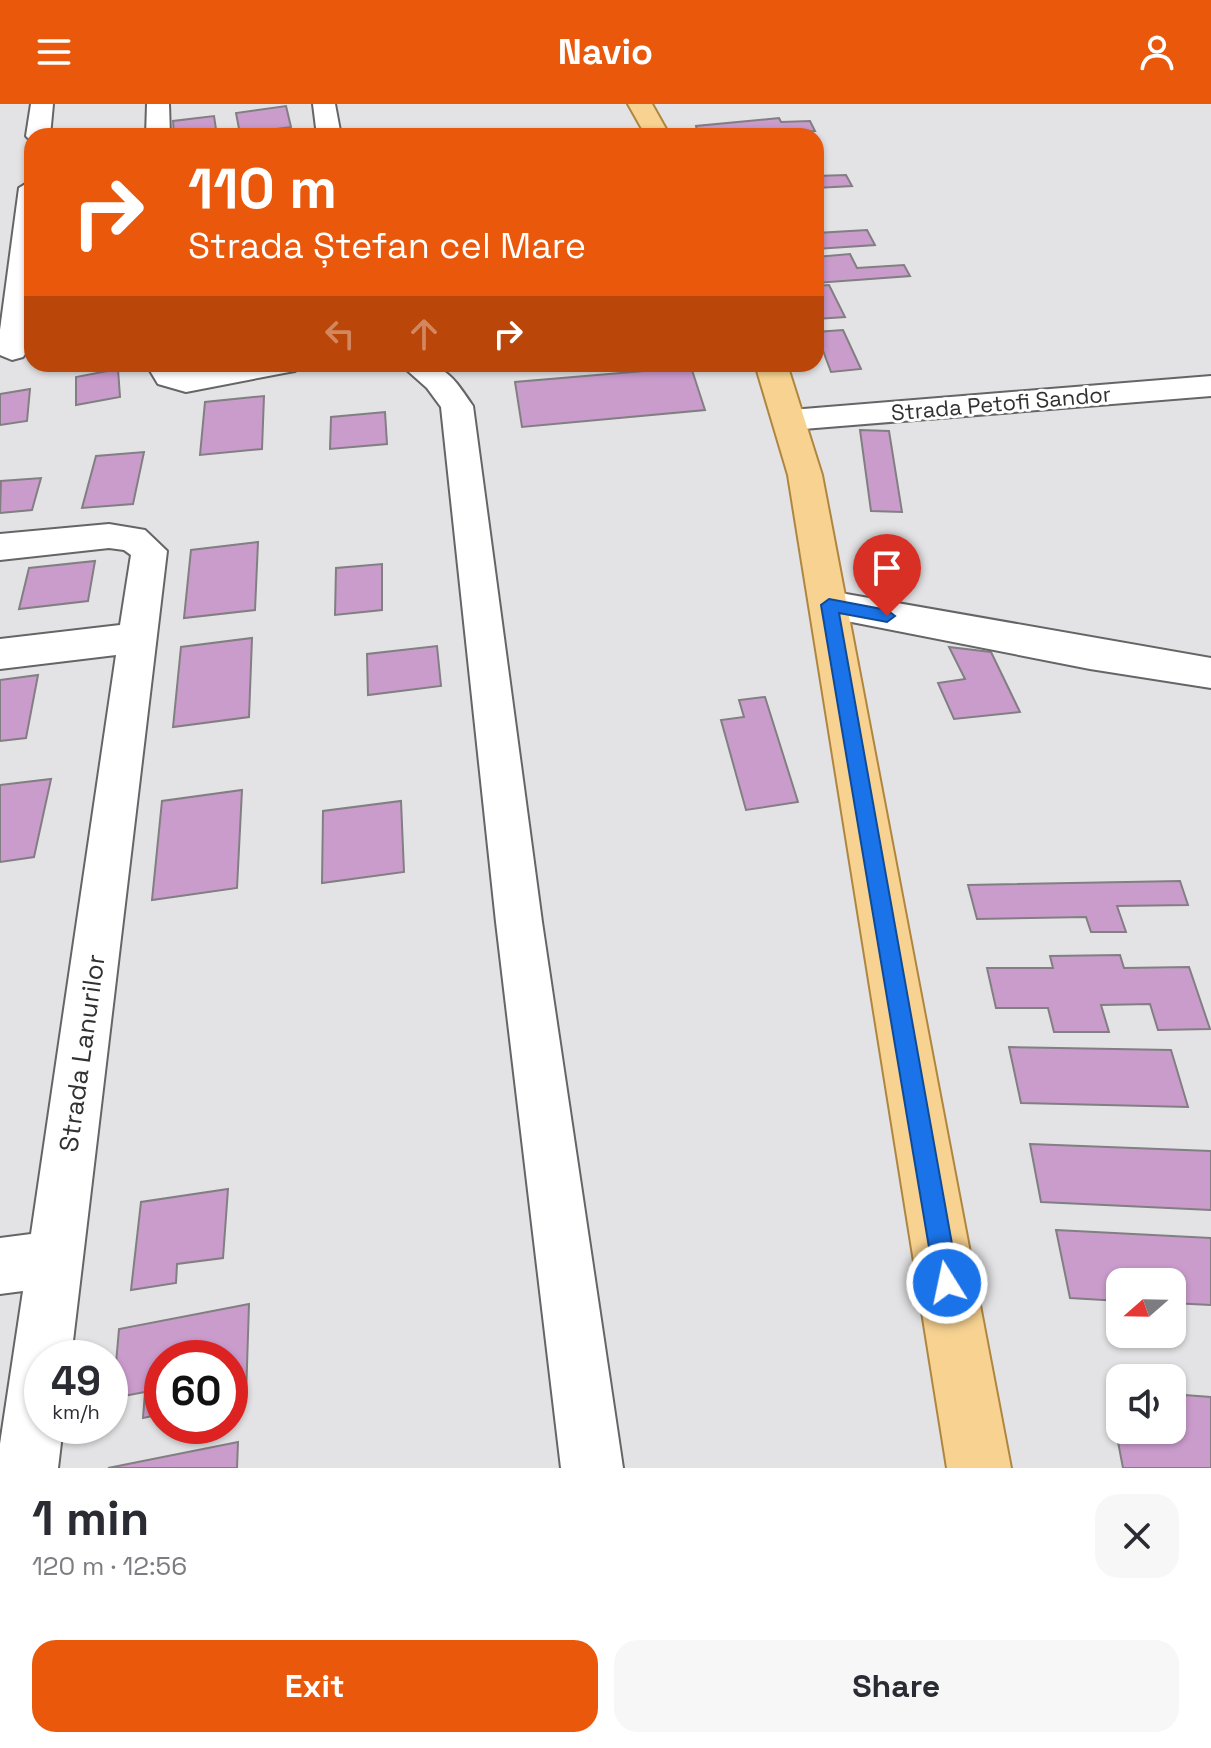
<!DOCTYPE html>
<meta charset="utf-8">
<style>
body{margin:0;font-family:"Space Grotesk",sans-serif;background:#f7f7f7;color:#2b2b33;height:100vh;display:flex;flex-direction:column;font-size:30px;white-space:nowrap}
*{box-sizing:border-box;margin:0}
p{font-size:26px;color:#7c7c81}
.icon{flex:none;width:44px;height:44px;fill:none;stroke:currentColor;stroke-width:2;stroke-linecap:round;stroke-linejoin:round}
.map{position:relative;height:1364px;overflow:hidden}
.drawer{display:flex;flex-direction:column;background:#fff;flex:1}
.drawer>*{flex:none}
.top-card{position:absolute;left:24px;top:24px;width:800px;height:244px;border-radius:24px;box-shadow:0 2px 6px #0004;background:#ea580c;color:#fff;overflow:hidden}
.needle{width:52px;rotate:250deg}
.fabs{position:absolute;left:1106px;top:1164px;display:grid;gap:16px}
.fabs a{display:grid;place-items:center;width:80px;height:80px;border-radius:16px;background:#fff;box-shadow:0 2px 6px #0004;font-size:40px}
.speed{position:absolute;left:24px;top:1236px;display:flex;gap:16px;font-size:40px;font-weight:700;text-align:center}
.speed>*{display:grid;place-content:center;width:104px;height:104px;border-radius:50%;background:#fff;box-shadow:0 2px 6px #0004;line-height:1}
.speed small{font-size:20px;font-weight:400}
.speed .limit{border:12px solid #d22;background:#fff;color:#111}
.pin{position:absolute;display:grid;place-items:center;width:68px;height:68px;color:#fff;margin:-82px -34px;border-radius:50% 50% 50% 0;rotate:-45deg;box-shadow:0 0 8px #0007}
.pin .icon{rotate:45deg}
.me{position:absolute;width:88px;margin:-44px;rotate:350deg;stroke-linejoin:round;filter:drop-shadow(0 0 6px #0008)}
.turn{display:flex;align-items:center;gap:28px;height:168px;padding:0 32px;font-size:36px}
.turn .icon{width:104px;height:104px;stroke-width:2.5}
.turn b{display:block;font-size:56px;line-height:68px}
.lanes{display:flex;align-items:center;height:76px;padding:0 32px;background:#0003;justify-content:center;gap:40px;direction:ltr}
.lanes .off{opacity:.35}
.round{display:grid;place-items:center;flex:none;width:84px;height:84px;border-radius:24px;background:#f7f7f7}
.overview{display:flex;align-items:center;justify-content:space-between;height:136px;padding:0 32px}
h1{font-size:48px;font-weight:700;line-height:60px}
.cta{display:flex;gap:16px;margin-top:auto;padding:16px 32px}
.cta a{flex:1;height:92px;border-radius:24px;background:#ea580c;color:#fff;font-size:32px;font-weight:700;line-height:92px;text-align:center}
.cta a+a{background:#f7f7f7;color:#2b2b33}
header{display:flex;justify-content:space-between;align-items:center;height:104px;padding:0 32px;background:#ea580c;color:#fff;font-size:36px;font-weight:700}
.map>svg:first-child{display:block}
</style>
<header><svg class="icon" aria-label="menu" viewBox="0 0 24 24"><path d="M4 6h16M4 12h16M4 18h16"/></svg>Navio<svg class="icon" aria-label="person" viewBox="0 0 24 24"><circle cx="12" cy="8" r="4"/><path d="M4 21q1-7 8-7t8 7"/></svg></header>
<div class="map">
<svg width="1211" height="1364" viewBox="0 0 1211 1364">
<rect width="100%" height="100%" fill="#e3e3e5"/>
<g fill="#ca9ccc" stroke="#817f81" stroke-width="2">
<polygon points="286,2 291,23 240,30 236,9"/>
<polygon points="214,12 217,32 174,32 173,17"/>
<polygon points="779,14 781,18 810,17 815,27 698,32 696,22"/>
<polygon points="846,71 852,82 816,84 816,72"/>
<polygon points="867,126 875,141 816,145 816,129"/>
<polygon points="850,150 857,164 904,161 910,172 816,179 816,153"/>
<polygon points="829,181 845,213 816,215 816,182"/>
<polygon points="843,226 861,265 831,268 816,228"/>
<polygon points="691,263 705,306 522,323 515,278"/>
<polygon points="118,265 120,293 76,301 76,273"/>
<polygon points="30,285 27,317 0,321 0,290"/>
<polygon points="264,292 262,345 200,351 205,298"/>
<polygon points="385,308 387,340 330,345 331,313"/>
<polygon points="860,326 889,327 902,408 871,407"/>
<polygon points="144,348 133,400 82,404 96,352"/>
<polygon points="41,374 32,406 0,409 1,377"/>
<polygon points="258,438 255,506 184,514 191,446"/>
<polygon points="95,457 88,497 19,505 29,464"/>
<polygon points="382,460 382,506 335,511 336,464"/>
<polygon points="252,534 249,613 173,623 181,543"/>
<polygon points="437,542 441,582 368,591 367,550"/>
<polygon points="949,543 991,548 1020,608 954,615 938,579 965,575"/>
<polygon points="38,571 26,634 0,637 0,576"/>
<polygon points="765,593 798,698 746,706 721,616 744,613 739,596"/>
<polygon points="51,675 34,753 0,758 0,681"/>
<polygon points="242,686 237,784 152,796 162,697"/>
<polygon points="401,697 404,768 322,779 323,707"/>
<polygon points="1180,777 1188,801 1117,802 1126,828 1091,828 1086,813 977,815 968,781"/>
<polygon points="1120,851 1124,864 1189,863 1210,925 1158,926 1150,900 1101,901 1109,928 1054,928 1048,904 996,904 987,864 1053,864 1050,852"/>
<polygon points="1009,943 1171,946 1188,1003 1021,999"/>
<polygon points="1030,1040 1211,1047 1211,1106 1041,1098"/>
<polygon points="228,1085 223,1154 177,1160 176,1179 131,1186 141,1098"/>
<polygon points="1056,1126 1211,1134 1211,1201 1172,1199 1172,1178 1120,1178 1120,1197 1070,1194"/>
<polygon points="249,1200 246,1293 230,1296 230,1254 162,1254 162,1310 143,1314 145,1288 113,1294 119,1225"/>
<polygon points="1108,1286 1120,1286 1120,1326 1172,1326 1172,1290 1211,1293 1211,1364 1123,1364"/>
<polygon points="238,1338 237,1364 108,1364"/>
</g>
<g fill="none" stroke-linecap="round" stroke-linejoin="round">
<defs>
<g id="street">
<polygon points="31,0 53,0 50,32 32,32 32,38 26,32"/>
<polygon points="147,0 169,0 170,32 146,32"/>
<polygon points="313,0 335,0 341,32 317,32"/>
<polygon points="32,76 32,200 27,247 23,253 12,256 0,251 0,226 19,84"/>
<polygon points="146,260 176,260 187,268 233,260 299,260 295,267 284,269 186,288 158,280"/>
<path d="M400,260C444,260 448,265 473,302L542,818L623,1364H561L496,818L441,303L427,284Z"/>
<polygon points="1211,272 1211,292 791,326 780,323 775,316 780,309 791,306"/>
<polygon points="109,420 145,426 167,447 71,1254 42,1254 42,1322 63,1322 58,1364 0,1364 0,1340 23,1187 0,1190 0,1134 31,1130 116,551 0,565 0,535 120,521 131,451 124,446 109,444 0,456 0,430"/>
<polygon points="829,487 1211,554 1211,584 1090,565 816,511 811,501 816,491"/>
</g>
<g id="primary">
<polygon points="628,0 652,0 670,32 646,32"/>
<polygon points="755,260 787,260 822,371 1011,1364 947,1364 788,371"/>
</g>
</defs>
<use href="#street" stroke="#656567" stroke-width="4"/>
<use href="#primary" stroke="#ae8640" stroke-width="4"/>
<use href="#street" fill="#fff" fill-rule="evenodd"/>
<use href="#primary" fill="#f7d291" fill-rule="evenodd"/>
</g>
<polygon fill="#1a73e8" stroke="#114b97" stroke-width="2" points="829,495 887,506 895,512 887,518 839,509 959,1179 956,1188 947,1191 938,1188 935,1179 821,501"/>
<g text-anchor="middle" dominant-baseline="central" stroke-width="6" stroke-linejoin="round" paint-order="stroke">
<g font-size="22" fill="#313132" stroke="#fff">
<text transform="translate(1001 299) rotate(-5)">Strada Petofi Sandor</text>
</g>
<g font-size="26" fill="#313132" stroke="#fff">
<text transform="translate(82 949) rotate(-82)">Strada Lanurilor</text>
</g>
</g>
</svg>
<div class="fabs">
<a><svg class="needle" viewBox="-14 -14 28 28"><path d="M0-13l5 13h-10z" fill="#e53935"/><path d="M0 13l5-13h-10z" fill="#7c7c81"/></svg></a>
<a><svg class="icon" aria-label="sound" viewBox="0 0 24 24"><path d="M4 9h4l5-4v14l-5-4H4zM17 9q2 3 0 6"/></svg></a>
</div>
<div class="speed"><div>49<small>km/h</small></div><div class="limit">60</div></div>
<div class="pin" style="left:887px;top:512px;background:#d93025"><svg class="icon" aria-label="arrive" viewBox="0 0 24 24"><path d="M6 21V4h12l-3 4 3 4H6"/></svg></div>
<svg class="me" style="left:947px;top:1179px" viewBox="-20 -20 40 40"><circle r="17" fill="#1a73e8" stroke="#fff" stroke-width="3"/><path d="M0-11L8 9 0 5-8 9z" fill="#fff"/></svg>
<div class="top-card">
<div class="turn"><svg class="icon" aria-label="right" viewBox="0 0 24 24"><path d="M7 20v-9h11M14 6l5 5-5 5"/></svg><div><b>110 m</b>Strada Ștefan cel Mare</div></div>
<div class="lanes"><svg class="icon off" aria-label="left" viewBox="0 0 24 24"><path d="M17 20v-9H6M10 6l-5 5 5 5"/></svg><svg class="icon off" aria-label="ahead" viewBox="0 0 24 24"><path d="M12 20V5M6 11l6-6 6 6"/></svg><svg class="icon" aria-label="right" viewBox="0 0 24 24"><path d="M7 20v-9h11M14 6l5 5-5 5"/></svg></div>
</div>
</div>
<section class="drawer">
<div class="overview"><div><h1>1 min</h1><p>120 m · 12:56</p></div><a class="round"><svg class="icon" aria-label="close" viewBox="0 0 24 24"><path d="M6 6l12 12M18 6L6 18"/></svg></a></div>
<div class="cta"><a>Exit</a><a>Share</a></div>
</section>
